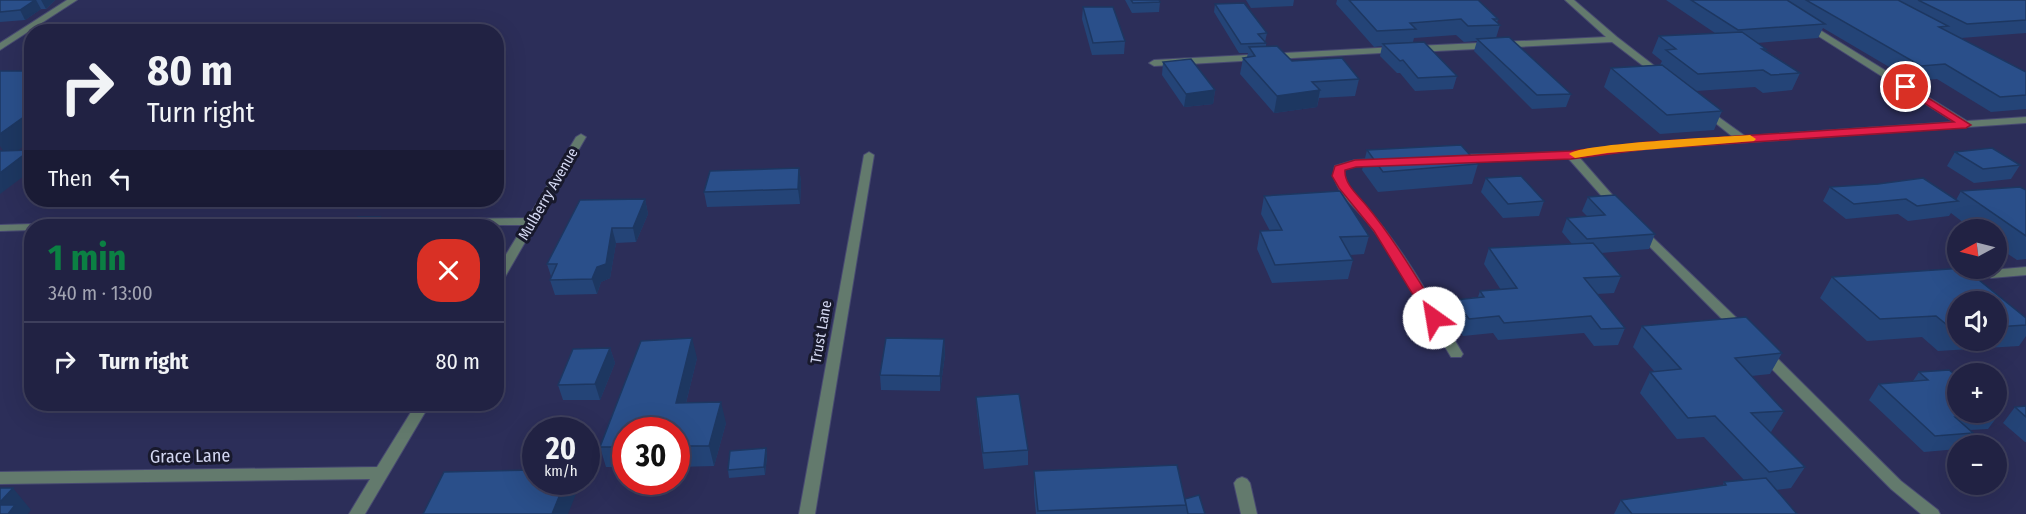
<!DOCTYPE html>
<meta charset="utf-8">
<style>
body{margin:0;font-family:"Fira Sans Condensed",sans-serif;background:#2d2f4e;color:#f1f3f6;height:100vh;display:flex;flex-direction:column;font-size:22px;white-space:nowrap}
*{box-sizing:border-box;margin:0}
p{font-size:20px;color:#a2a4b2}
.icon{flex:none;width:33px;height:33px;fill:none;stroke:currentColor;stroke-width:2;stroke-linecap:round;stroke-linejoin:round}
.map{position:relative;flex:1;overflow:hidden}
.sheet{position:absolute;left:24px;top:219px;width:480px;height:192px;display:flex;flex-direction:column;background:#212243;border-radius:24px;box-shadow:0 6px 24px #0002,0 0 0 2px #3e3f5c}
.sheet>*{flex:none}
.guide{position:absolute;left:24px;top:24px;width:480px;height:183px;border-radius:24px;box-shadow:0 6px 24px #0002,0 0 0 2px #3e3f5c;background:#212243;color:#f1f3f6;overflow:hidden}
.needle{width:39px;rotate:263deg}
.tools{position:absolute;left:1947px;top:219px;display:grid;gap:12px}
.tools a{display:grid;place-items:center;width:60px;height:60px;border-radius:50%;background:#212243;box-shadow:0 6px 24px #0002,0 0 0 2px #3e3f5c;font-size:30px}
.speed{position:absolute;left:522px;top:417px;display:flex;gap:12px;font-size:30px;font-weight:700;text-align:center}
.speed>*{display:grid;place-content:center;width:78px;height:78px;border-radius:50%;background:#212243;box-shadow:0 6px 24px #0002,0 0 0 2px #3e3f5c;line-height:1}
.speed small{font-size:15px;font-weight:400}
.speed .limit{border:9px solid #d22;background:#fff;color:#111}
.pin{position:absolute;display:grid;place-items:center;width:51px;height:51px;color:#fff;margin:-26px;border:3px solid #fff;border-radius:50%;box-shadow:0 2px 6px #0007}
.me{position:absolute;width:66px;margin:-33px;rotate:328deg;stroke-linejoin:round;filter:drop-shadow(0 0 4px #0008)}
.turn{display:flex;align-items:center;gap:21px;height:126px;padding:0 24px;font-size:27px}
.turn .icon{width:78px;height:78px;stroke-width:2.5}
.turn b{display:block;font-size:42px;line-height:51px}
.then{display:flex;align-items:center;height:57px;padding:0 24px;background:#0003;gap:12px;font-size:22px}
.round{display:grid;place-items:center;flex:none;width:63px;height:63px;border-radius:24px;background:#2d2f4e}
.headline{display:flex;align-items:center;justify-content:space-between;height:102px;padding:0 24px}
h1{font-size:36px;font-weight:700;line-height:45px;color:#0b8043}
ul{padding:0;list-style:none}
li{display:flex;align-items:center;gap:18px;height:78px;padding:0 24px;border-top:2px solid #3e3f5c}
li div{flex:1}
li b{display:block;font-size:22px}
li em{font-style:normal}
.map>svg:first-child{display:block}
</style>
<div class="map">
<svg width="2026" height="514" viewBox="0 0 2026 514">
<rect width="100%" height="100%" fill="#2c2e59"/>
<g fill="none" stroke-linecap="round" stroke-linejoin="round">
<defs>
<g id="minor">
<polygon points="67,0 77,0 0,50 0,43"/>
<polygon points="1565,0 1574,0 1617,37 1665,74 1665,78 1659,78 1612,42 1416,52 1411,49 1416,46 1606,37"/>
<polygon points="1807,22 1967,121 2026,117 2026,123 1647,149 1579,157 1622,206 1624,208 1622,210 1614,210 1568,158 1457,161 1452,158 1457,155 1571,152 1647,143 1733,137 1703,113 1703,109 1706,108 1745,136 1954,122 1804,27 1803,25"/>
<polygon points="1396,47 1399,48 1399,52 1154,66 1149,63 1154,60"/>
<polygon points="581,134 586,137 502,282 496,286 496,271 524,225 81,226 87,223 528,218 576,137"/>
<polygon points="869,152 874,155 815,514 799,514 864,155"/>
<path d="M1379,159L1384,162L1383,164L1356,166L1344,170C1345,191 1367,207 1379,222C1412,263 1436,309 1463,354L1461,357H1451C1424,312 1401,265 1368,223C1357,208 1328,187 1335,166L1355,160Z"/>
<polygon points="32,224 37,226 32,226 32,230 0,231 0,225"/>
<polygon points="1640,228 1644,229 1746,327 1748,330 1746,333 1736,333 1634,231"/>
<polygon points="2026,267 2026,275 1991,278 1985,274 1991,270"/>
<polygon points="1764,349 1769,350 1901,481 1938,510 1940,514 1921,514 1891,489 1759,356 1757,353 1759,350"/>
<polygon points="416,404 430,404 365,514 349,514 370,479 0,484 0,472 377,467"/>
<polygon points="1242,477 1247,479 1250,483 1257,514 1241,514 1234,483 1237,479"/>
</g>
</defs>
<use href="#minor" stroke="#474971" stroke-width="2"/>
<use href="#minor" fill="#637a6d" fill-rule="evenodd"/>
</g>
<g fill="#244477" fill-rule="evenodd">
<polygon points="0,0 55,0 46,9 41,9 25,20 0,22"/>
<polygon points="1125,0 1159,0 1160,2 1159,12 1132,13"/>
<polygon points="1246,0 1294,0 1293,6 1251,8"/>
<polygon points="1337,0 1478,0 1498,19 1497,23 1500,25 1496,38 1571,94 1566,107 1532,109 1474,51 1477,41 1464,42 1456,35 1414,38 1413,42 1457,76 1453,89 1415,91 1400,73 1397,73 1380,56 1382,46 1374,47 1336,4"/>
<polygon points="1666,0 2026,0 2026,33 1961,38 2026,72 2026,109 1991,112 1937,79 1913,81 1823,28 1818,38 1757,43 1766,49 1765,50 1800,73 1792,90 1763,93 1755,87 1696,91 1722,111 1714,130 1660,134 1604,87 1611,68 1660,65 1662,61 1652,53 1659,36 1715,33"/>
<polygon points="1215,4 1267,33 1265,42 1266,43 1266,46 1292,61 1359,79 1355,96 1319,98 1317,107 1274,113 1240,74 1243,58 1247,57 1248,53 1239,53 1214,12"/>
<polygon points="1083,7 1125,41 1124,54 1092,55 1082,19"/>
<polygon points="1163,62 1215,90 1213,104 1184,107 1162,75"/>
<polygon points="1367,150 1478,164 1472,184 1378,192 1362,170"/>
<polygon points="1955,152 2020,165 2011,179 1974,183 1947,166"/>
<polygon points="799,168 801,182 800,204 707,207 704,192"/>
<polygon points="1486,178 1544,201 1539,216 1503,218 1481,192"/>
<polygon points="1830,187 1956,200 1961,191 2026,190 2026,259 2017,260 1996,246 1996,230 1973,230 1951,213 1949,216 1908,221 1898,214 1846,219 1823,201"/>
<polygon points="1264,196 1369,236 1364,254 1350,255 1353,260 1348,279 1272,283 1257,249 1260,231 1270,231 1261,214"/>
<polygon points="1588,197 1655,234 1649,249 1601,253 1621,276 1614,293 1597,294 1625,328 1618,345 1594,346 1584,333 1498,340 1493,333 1463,336 1450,316 1455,300 1478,297 1480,291 1501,290 1484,264 1489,248 1572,244 1562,232 1567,218 1587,216 1582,211"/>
<polygon points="645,199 648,214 636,242 616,243 610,278 601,282 597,294 555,295 550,280 551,276 547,264"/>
<path d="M1964,268L2026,318V336L2019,346L1938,351L1922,337L1867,341L1820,298L1832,277ZM1958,302H1996V340H1958Z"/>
<polygon points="1642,326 1782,353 1770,374 1751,376 1784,411 1771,432 1770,432 1805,467 1791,488 1776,490 1797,514 1614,514 1621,500 1723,485 1724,482 1744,480 1704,437 1677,439 1640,393 1650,372 1654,371 1633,347"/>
<polygon points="944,339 945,355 940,391 881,390 880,375"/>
<polygon points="610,348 615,363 600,400 563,400 558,385"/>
<polygon points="697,358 686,403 726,423 714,466 676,467 676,430 626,430 626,467 606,467 600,447"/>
<polygon points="1919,372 2000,413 1988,429 1970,430 1973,433 1964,446 1958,446 1958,449 1924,452 1869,400 1879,384 1913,381"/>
<polygon points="976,397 1028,450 1028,465 984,469 977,413"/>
<polygon points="2026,406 2026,442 2025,442 2003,423 2015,407"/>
<polygon points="766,448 767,456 765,475 729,478 728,470"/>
<polygon points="1034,471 1185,499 1205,514 1036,514 1034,494"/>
</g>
<g fill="#1d3761">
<polygon points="35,0 36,0 41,9 25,20 20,10"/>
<polygon points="41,0 55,0 46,9"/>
<polygon points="1215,90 1213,104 1184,107 1186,94"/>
<polygon points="1320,90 1317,107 1274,113 1277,96"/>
<polygon points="32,111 32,140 8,158 0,146 0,134"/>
<polygon points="30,150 32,152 32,170 0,194 0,173"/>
<polygon points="799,168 801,182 800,204 798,189"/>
<polygon points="645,199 648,214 636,242 633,228"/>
<polygon points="380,217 384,226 373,226"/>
<polygon points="612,228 616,243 610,278 601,282 597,294 592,279"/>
<polygon points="692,338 697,358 681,423 676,403"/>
<polygon points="944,339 945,355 940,391 940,376"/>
<polygon points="610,348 615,363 600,400 595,384"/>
<polygon points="721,402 726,423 714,466 709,446"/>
<polygon points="766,448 767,456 765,475 764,467"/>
<polygon points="565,482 571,482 576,494 568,514 552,514"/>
<polygon points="13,488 31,510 28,514 4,514 0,509 0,502"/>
</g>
<g fill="#2a4f8a" stroke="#1d3761" stroke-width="1.5">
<polygon points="0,0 35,0 20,10 0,12"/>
<polygon points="1131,0 1159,0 1160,2 1133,3"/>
<polygon points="1349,0 1478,0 1498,19 1493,19 1500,25 1468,26 1461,19 1410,23 1416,29 1377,31"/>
<polygon points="1691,0 1787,0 1825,24 1738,30"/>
<polygon points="1806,0 1898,0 1948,26 1939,27 2026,72 2026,95 2000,97 1945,64 1921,66"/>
<polygon points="1918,0 2026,0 2026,20 1967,24"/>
<polygon points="1244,3 1267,33 1258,34 1266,43 1241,44 1215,4"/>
<polygon points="1083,7 1113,7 1125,41 1093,43"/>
<polygon points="1742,32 1766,49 1762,49 1800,73 1771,75 1763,70 1698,74 1666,50 1676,49 1659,36"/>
<polygon points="1509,37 1571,94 1537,95 1477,39"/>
<polygon points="1424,42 1457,76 1418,78 1403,60 1400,61 1383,44"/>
<polygon points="1277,46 1292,61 1342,58 1359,79 1312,82 1320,90 1277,96 1243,58 1255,56 1249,47"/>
<polygon points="1191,59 1215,90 1186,94 1163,62"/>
<polygon points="1662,65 1722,111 1667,115 1611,68"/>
<polygon points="0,71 32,71 32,111 0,134"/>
<polygon points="1461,145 1478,164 1383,172 1367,150"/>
<polygon points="1992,148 2020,165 1983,169 1955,152"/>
<polygon points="30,150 0,173 0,151"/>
<polygon points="799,168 798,189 704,192 710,171"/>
<polygon points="1521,176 1544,201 1508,204 1486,178"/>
<polygon points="1923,178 1958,201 1917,206 1906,199 1854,204 1830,187 1878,184"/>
<polygon points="2020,187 2026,190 2026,236 1961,191"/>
<polygon points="1340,191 1369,236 1340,237 1353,260 1275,265 1260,231 1282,230 1264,196"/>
<polygon points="1615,195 1655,234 1587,239 1567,218 1605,215 1588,197"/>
<polygon points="645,199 633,228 612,228 606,264 597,267 592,279 550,280 557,264 547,264 580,200"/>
<polygon points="358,217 380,217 373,226 346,226"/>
<polygon points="1593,243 1621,276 1584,278 1625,328 1601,329 1591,316 1504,323 1499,316 1469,319 1455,300 1484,297 1480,291 1517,288 1489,248"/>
<polygon points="1964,268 2026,318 2026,325 1996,327 1996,302 1958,302 1958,329 1952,329 1936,316 1880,319 1832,277"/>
<polygon points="1746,317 1782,353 1735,358 1784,411 1751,413 1805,467 1769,472 1715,416 1688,418 1650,372 1681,369 1642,326"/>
<polygon points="692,338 676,403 721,402 709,446 676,446 676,430 626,430 626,447 600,447 641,341"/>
<polygon points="886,338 944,339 940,376 880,375"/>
<polygon points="610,348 595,384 558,385 573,349"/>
<polygon points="1949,370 1958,377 1958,412 1996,412 1996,410 2000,413 1955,417 1973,433 1935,436 1879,384 1928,380 1919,372"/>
<polygon points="1019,394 1028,450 983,453 976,397"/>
<polygon points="2026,406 2026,417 2015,407"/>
<polygon points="766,448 764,467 728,470 730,451"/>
<polygon points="1177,465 1186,505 1038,511 1034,471"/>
<polygon points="536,470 536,482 565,482 552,514 423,514 444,472"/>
<polygon points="1766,478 1797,514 1632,514 1621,500 1726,485 1724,482"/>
<polygon points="0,488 13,488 0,502"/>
<polygon points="1199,495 1205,514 1188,514 1185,499"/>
<polygon points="0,505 15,505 8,514 0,514"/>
</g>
<path fill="#e11d48" stroke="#92132f" stroke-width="1.5" d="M1906,84L1971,125L1966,128L1647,149L1571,159L1356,167L1345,170C1344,184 1358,195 1366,205C1395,240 1418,280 1442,318L1434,323L1429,321L1374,231L1339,188L1332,176L1335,166L1355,160L1571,151L1647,142L1954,122L1902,89L1900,87Z"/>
<path fill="#f59e0b" d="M1750,135L1756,139L1754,141L1607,153L1575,158L1569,154C1582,143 1723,137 1750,135Z"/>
<g text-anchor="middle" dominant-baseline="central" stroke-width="6" stroke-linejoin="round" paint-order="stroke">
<g font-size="15" fill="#d4d8f2" stroke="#18192c">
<text transform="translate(548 194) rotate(-60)">Mulberry Avenue</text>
<text transform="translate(821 332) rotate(-80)">Trust Lane</text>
</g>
<g font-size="18" fill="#d4d8f2" stroke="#18192c">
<text transform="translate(190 456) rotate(-1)">Grace Lane</text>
</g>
</g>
</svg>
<div class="tools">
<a><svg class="needle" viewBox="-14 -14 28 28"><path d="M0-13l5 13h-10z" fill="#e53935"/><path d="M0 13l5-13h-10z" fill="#a2a4b2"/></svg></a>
<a><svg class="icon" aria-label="sound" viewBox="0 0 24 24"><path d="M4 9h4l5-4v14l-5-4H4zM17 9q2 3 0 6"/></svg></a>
<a>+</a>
<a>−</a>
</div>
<div class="speed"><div>20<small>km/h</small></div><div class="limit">30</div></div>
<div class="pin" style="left:1906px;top:87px;background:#d93025"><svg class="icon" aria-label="arrive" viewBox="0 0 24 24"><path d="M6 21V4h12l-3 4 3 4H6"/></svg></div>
<svg class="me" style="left:1434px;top:318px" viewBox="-20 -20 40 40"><circle r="19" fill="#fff"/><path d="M0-13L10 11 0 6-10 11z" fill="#e11d48"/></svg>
<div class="guide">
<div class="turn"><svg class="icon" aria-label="right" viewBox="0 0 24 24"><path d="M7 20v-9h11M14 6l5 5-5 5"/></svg><div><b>80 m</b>Turn right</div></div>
<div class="then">Then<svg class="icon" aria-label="left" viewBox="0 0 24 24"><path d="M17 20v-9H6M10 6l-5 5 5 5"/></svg></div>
</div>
<section class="sheet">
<div class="headline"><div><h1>1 min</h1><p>340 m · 13:00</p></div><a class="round" style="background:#d93025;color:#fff"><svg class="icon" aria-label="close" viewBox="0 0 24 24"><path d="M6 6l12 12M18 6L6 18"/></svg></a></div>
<ul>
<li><svg class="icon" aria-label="right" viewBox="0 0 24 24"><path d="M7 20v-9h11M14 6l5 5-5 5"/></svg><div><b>Turn right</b></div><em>80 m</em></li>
</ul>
</section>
</div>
